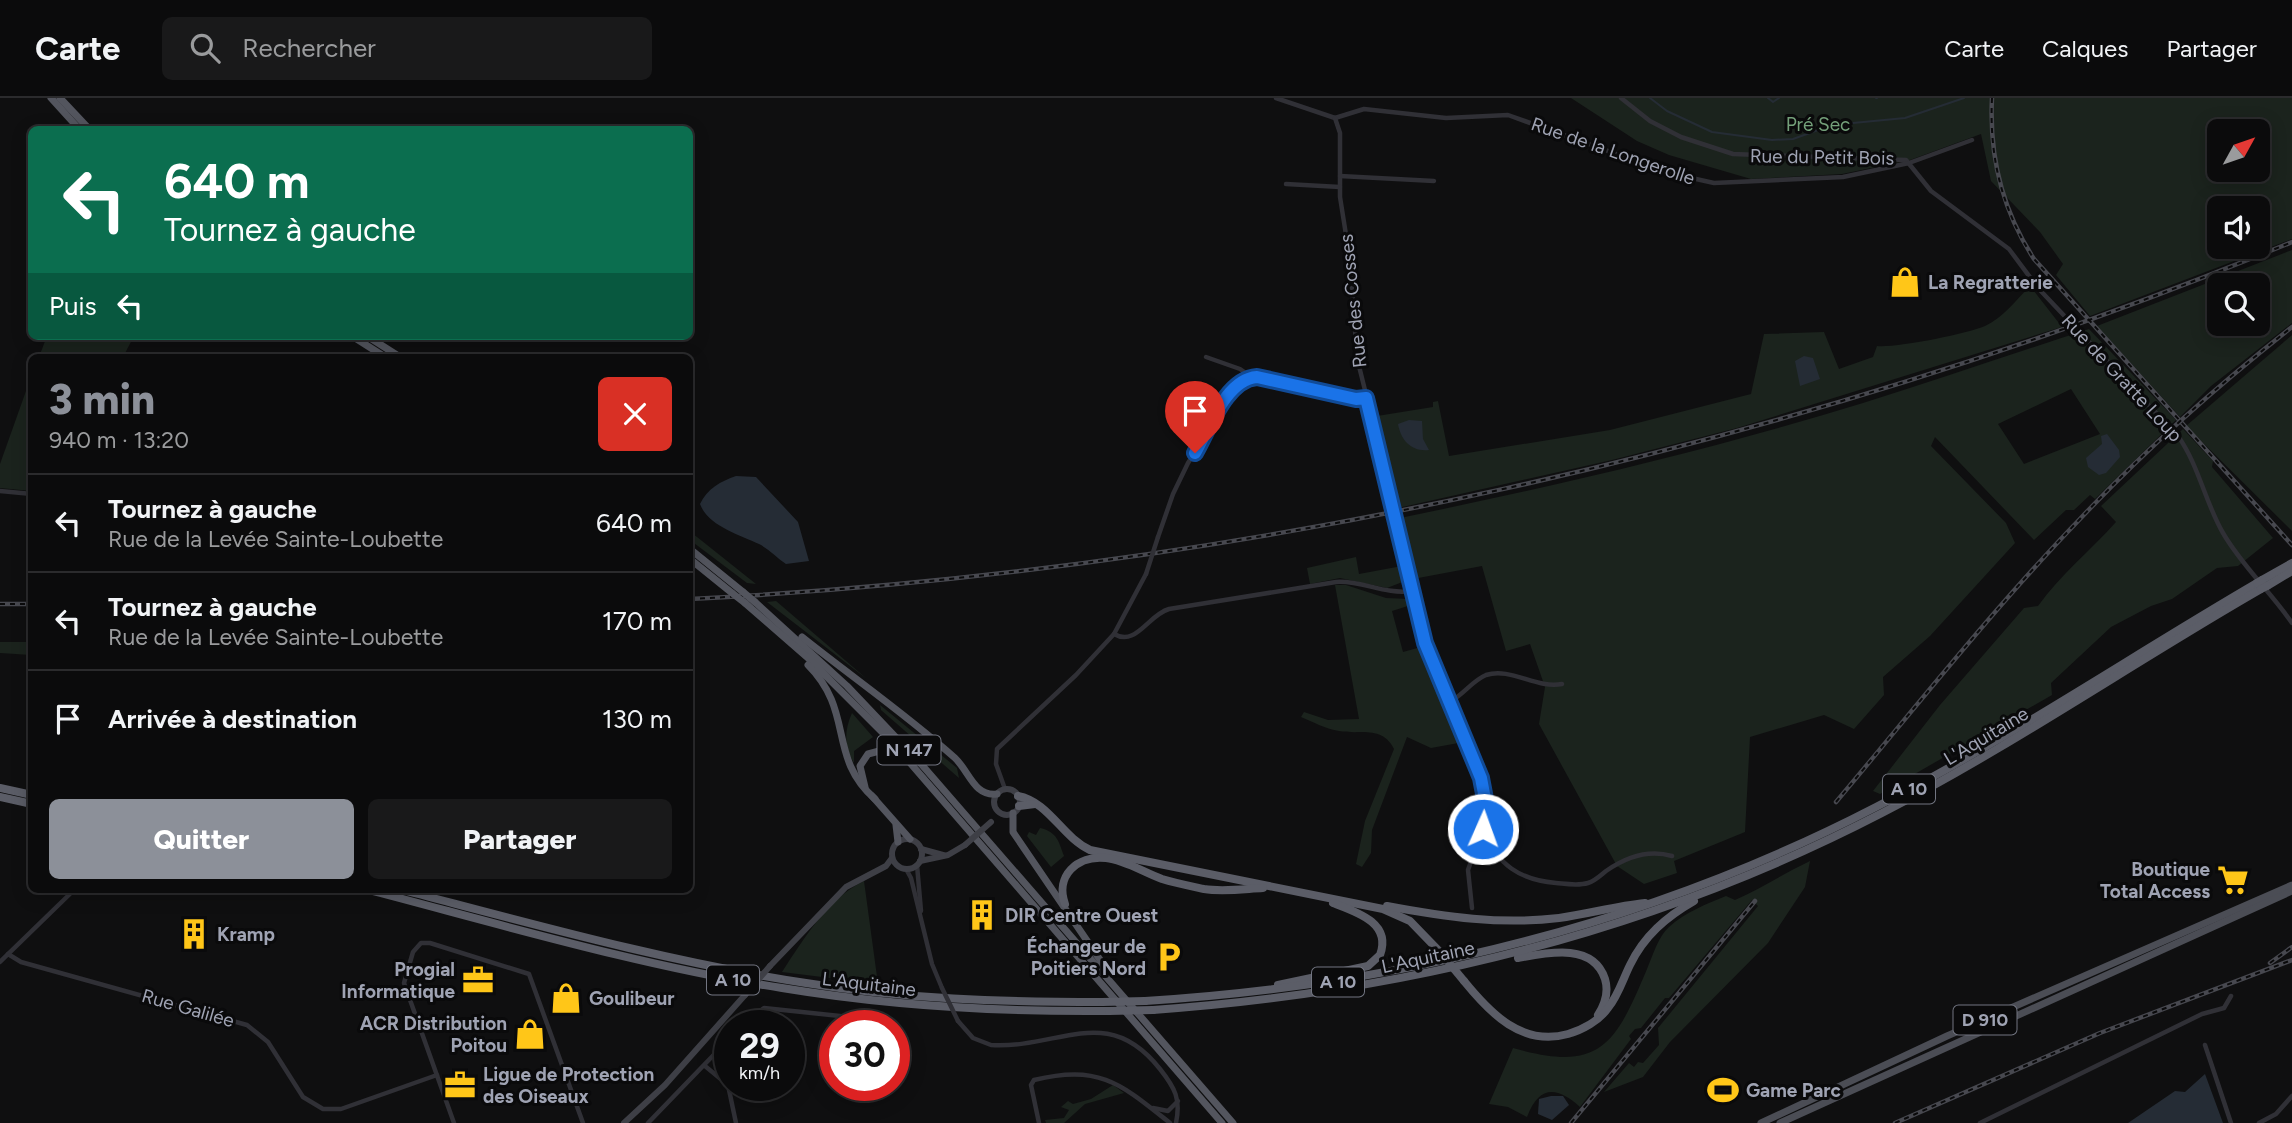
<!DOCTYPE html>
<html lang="fr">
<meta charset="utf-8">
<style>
body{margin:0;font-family:Figtree,sans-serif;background:#19191a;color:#f1f3f6;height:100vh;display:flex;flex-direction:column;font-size:26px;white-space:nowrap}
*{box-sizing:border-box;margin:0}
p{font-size:23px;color:#9a9b9d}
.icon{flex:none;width:38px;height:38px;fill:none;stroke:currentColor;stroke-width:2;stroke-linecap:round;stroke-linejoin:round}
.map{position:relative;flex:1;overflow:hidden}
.sheet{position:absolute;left:28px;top:256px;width:665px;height:539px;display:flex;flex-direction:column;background:#0b0b0c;border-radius:10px;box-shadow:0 4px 18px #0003,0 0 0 2px #2b2b2d}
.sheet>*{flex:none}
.hud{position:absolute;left:28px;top:28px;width:665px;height:214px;border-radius:10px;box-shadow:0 4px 18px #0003,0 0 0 2px #2b2b2d;background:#0b6e4f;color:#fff;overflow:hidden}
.needle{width:46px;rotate:50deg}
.tools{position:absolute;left:2207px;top:21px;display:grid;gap:14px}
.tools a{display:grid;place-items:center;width:63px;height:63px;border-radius:10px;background:#0b0b0c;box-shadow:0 4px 18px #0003,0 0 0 2px #2b2b2d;font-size:35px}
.speed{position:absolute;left:714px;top:912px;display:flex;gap:14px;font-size:35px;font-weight:700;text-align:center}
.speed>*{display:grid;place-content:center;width:91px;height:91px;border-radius:50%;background:#0b0b0c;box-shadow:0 4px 18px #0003,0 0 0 2px #2b2b2d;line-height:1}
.speed small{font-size:18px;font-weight:400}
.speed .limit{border:10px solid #d22;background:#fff;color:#111}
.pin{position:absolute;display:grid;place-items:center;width:60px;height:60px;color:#fff;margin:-72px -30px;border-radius:50% 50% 50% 0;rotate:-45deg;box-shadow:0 0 7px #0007}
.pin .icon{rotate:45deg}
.me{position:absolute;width:77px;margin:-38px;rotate:2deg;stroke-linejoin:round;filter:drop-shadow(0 0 5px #0008)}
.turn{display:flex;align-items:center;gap:24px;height:147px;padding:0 21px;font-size:32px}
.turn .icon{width:91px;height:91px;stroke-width:2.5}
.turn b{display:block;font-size:49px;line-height:60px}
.then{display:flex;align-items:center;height:66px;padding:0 21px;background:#0003;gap:14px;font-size:26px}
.round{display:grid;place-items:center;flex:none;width:74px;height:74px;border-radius:10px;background:#19191a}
.headline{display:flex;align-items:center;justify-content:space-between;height:119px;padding:0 21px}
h1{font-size:42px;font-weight:800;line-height:52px;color:#8c9099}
.cta{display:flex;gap:14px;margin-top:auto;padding:14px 21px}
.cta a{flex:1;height:80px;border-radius:10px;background:#8c9099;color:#fff;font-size:28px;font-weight:800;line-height:80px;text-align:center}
.cta a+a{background:#19191a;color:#f1f3f6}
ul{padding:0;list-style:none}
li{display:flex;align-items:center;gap:21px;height:98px;padding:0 21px;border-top:2px solid #2b2b2d}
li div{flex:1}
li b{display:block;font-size:26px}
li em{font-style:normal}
header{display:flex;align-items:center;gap:42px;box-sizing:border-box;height:98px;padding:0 35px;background:#0b0b0c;border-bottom:2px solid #2b2b2d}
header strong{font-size:33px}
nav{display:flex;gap:38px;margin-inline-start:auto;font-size:24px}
.search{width:490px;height:63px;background:#19191a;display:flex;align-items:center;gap:18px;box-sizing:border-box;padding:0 24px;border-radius:10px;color:#9a9b9d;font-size:26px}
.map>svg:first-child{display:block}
</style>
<header>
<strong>Carte</strong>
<div class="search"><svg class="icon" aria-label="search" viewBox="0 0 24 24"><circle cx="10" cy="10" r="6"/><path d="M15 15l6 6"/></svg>Rechercher</div>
<nav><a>Carte</a><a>Calques</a><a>Partager</a></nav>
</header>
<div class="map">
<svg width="2292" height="1025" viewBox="0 0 2292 1025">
<rect width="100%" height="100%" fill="#0f0f10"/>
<g fill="#1b231d" fill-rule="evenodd">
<path d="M1571,0H2292V141L2090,218L2056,177L2063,166L2040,134L1991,83L1981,36L1910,62L1842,76L1751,81L1669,57L1637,43ZM2219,33H2258V72H2219ZM2219,110H2258V149H2219Z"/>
<path d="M2292,152V225L2211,288L2180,319L2097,228ZM2219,187H2258V226H2219Z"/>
<path d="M2030,188L2062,229L1737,330L1612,362L1398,410L1396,389H1394L1377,318L1433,309V304L1438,303L1449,358L1610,332L1751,296L1764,236L1824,234L1839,271L1873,259L1877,248C1896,250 1966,236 1985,228C2003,220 2016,202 2030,188Z"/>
<path d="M2089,231L2176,322L2095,401L2090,397L2074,412H2066L2034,442L1935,339L1931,348L2006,425L2015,445L1930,538L1883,579L1884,597L1854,631L1824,617L1750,639L1745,734L1674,763L1677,775L1644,786L1617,768L1539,626L1545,589L1530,546L1506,553L1482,468L1413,481L1400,420C1556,388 1711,352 1863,305C1939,281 2015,255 2089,231ZM2071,291L2100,336L2024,366L1998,326Z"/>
<polygon points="2292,237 2292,433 2186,328"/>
<polygon points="47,238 134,238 123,259 39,259"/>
<polygon points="31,279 31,393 0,390 0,366"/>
<path d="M2183,331L2213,363L2212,369L2273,440L2238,468L2217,470L2172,501L2151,508L2111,529L2051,585L2052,597L1880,696L1873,693L1940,607L2024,510L2038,508C2060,477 2090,453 2116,424L2101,408Z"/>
<polygon points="690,434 697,439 756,486 747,485 690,442"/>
<polygon points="1356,459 1359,476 1402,468 1405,483 1387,490 1340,480 1310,486 1307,470"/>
<path d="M1335,487H1346L1386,500L1409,501L1411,507L1392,513L1403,554L1421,549L1464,644L1431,650L1407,639L1372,732L1371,755L1362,769L1356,766L1365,723L1394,651C1382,627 1360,637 1339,633C1326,631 1313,624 1301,619L1304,614L1328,622L1359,621Z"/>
<polygon points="776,503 867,581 767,504"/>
<polygon points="0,544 31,544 31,557 0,555"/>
<polygon points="880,607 957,670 959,680 881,612"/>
<path d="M852,615L873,639L854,653V665C844,650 844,632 852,615Z"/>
<path d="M1040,730C1058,734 1059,745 1064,758L1051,769L1027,738L1029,734L1036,737Z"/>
<path d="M1810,763L1805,789L1768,845L1670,944L1643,979L1604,994L1629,965L1634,969L1638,964L1643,965L1659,947L1658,930L1758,808L1752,802L1669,900H1665L1641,930L1635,931L1629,938L1631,941L1580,1009C1557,988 1539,987 1527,1019L1508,1009L1489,1006L1513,950C1601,975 1615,947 1647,871C1653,857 1658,839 1669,829C1685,814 1707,806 1726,798L1735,802C1762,790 1783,776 1810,763Z"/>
<path d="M864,783L878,886L782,874C803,842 828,800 864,783Z"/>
<polygon points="1113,987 1124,995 1085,1006 1064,1025 1046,1025 1045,1022 1064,1020 1069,1012 1061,1009 1068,1003 1073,1006 1091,1001"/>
</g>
<g fill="#252c35">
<polygon points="1804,258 1813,260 1820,281 1800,288 1795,263"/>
<path d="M1409,322L1422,323L1423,341L1429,352C1412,354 1401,343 1398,326Z"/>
<polygon points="2107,336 2119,352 2120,359 2106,375 2099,377 2088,369 2086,360 2102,346 2101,338"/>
<path d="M736,378L756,379L798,424L809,463L786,466C777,460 769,451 759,446C740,437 708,428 700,406C707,391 721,383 736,378Z"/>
<polygon points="2205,976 2223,1025 2128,1025 2175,993 2185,994"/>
<polygon points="1551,998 1563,998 1569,1007 1552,1022 1538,1016 1539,1001"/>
</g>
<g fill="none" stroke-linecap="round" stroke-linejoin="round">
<g stroke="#252c35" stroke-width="2">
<polyline points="1650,0 1667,13 1712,34 1772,42 1793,41 1832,27 1905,20 1964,0"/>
<polyline points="1768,0 1773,4 1779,0"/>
<polyline points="1876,0 1877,0"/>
</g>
<g stroke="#303036" stroke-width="4.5">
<polyline points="1276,0 1335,20"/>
<path d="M1621,0L1650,23L1681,39L1733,56L1906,62L1931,93L2009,151L2038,190L2178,338C2199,368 2205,404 2223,435C2242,468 2271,494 2292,525"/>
<polyline points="1335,20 1364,11 1446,20 1508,17 1669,75 1714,85 1843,79 1909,65 1972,42"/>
<polyline points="1335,20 1340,35 1340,99 1350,162 1357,260 1392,401"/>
<polyline points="1340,78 1434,83"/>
<polyline points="1286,86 1340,89"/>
<polyline points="1206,259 1240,271 1250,278"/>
<polyline points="0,393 32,396"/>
<polyline points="1398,430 1425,545 1458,618 1484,691 1485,724 1468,772 1472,810"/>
<polyline points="1158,439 1173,396 1188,365 1240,284 1257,279 1356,301 1366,300"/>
<path d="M1114,536C1136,549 1148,517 1169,511L1336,484C1362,482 1384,497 1412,493"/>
<path d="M1451,603C1464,596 1472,583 1486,577C1511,569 1536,591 1562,586"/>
<polyline points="1005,691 996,666 997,651 1076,577 1114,536 1146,476"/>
<path d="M1484,732C1497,767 1520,782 1556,785C1567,786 1578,788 1588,785C1595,783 1601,777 1606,773C1626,759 1648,751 1672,758"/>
<polyline points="917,767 921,813"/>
<polyline points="906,771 911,780 932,866 942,890"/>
<polyline points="8,856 21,864 247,927 268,944 303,999 323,1011 341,1011 437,977"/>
<polyline points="0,864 75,791"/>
<path d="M958,923L973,940L991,947C1060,951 1107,904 1160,971C1175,990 1181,1001 1176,1025"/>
<polyline points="741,928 764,910 840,918"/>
<polyline points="2205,947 2231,1025"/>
<polyline points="705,968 728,987 736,1025"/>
<polyline points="1153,1010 1168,1013 1178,1003"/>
<polyline points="454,1025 404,885 413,854 421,845 430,845 529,876 583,1025"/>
<polyline points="648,1025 730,940"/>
<path d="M1039,1025L1031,987L1034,982C1100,966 1121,986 1170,1025"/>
<polyline points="1980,1025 2202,916 2224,910 2231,898"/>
<polyline points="2259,1025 2276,1016 2292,998"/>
</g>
<g stroke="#3e3f46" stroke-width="6">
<circle cx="1007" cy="704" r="13"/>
<circle cx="907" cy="756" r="15"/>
<polyline points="921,751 943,757"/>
<polyline points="920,763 948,757 965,747"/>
<polyline points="770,868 846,789 886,768 892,760"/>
<polyline points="624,1025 665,987 745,897"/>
</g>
<g stroke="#4b4d55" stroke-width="7">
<polyline points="1761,1025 1947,938 2292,787"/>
<polyline points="1780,1025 2292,793"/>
</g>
<g stroke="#53555e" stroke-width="7">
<polyline points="51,0 80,32"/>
<polyline points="60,0 90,32"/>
<polyline points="352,238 385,259"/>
<polyline points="367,238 400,259"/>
<polyline points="690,451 743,494"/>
<polyline points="690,461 732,495"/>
<polyline points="755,504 847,588 922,667 1233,1025"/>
<polyline points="745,505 807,559 892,644 1222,1025"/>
<path d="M802,539C852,579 907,617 955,660C969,673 974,699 997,696"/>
<path d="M808,567C855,614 827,659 875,701"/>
<polyline points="865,689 860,668 868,656 887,651 900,659"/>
<polyline points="872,698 910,741"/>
<polyline points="1013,715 1013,734 1109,875"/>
<polyline points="896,727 898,744"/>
</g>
<g stroke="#5b5d67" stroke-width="8">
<polyline points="2262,482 2292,465"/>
<polyline points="2267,488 2292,473"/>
<polyline points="0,690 32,697"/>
<path d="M1018,698C1049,704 1062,739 1090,752L1383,811L1410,823L1440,854"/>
<polyline points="0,699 32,706"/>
<polyline points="1019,708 1035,706"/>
<path d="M365,791C503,827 641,868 782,890C891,908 1000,914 1109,913"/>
<path d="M399,791C533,826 668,864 806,885C904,901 1002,904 1102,904"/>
<path d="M1065,806C1055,778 1077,757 1106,760C1125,762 1143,774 1162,781C1175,785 1190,788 1204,791C1223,794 1244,791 1263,790"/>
<path d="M1387,808C1445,819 1501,827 1559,820C1588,816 1616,808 1645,805"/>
<path d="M1518,860C1546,855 1593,844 1605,881C1609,894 1605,906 1598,917"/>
<path d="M1464,883C1490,915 1522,949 1568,936C1582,932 1599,923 1608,910C1618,898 1623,881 1630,867C1644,838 1666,819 1694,803"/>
<path d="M1278,887L1368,868L1380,857C1392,825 1357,814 1333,805"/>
<path d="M1145,903C1401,887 1648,827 1876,709C2007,642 2130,559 2257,485"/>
<path d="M1153,912C1408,894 1654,833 1882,715C2012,648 2134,564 2261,491"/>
</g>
<defs>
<g id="rail">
<path d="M1992,0C1989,59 2002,112 2034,161L2292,447"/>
<path d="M690,501C1239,473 1783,353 2292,144"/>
<polyline points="0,506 32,506"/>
<path d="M1836,704C1916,609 1993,511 2079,422C2145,352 2217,288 2292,229"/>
<polyline points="2270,865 2292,849"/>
<polyline points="1571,1025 1755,803"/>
<polyline points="1895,1025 2100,935 2292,862"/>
</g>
</defs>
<use href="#rail" stroke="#47484f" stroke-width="4.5"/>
<use href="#rail" stroke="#0a0a0b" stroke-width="2" stroke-dasharray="5" stroke-linecap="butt"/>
<g stroke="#303036" stroke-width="4.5">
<polyline points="1392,401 1398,430"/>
<polyline points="1146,476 1158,439"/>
<polyline points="942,890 958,923"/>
</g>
<g stroke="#3e3f46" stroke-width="6">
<polyline points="965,747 991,724"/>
<polyline points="745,897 770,868"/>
</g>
<g stroke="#53555e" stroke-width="7">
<polyline points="743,494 755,504"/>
<polyline points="732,495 745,505"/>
</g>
<g stroke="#5b5d67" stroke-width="8">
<polyline points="2257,485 2262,482"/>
<polyline points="2261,491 2267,488"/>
<polyline points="1440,854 1464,883"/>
<polyline points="1102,904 1145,903"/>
<polyline points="1109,913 1153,912"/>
</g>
</g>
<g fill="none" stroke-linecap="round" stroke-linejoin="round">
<defs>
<path id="route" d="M1195,355C1209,331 1226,281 1257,279L1356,301L1366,300L1425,545L1481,680L1485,701L1483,731"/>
</defs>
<use href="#route" stroke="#114b97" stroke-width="18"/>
<use href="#route" stroke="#1a73e8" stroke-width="12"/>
</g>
<defs>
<symbol id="shop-bare" viewBox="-9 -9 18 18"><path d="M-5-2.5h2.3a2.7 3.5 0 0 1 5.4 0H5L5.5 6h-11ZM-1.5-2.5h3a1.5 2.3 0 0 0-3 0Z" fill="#ffc618" stroke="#0a0a0b" stroke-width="2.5" paint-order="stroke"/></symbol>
<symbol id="supermarket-bare" viewBox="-9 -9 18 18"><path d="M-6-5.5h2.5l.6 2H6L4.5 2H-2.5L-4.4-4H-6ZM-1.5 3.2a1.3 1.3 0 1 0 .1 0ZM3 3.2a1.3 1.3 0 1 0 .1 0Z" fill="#ffc618" stroke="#0a0a0b" stroke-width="2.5" paint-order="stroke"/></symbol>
<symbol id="building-bare" viewBox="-9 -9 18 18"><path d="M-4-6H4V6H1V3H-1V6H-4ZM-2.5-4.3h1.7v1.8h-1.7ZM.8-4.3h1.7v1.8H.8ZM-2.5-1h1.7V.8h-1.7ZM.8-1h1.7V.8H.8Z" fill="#ffc618" stroke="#0a0a0b" stroke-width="2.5" paint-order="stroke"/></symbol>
<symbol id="parking-bare" viewBox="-9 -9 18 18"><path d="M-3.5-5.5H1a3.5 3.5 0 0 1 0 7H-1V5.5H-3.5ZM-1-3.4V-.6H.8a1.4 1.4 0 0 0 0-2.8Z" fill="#ffc618" stroke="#0a0a0b" stroke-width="2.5" paint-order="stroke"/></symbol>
<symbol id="office-bare" viewBox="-9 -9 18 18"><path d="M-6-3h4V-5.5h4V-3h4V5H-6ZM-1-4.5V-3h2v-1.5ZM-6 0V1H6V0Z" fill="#ffc618" stroke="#0a0a0b" stroke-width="2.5" paint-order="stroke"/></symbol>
<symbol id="stadium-bare" viewBox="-9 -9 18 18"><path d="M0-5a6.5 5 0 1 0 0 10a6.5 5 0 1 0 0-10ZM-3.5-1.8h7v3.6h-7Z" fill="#ffc618" stroke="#0a0a0b" stroke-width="2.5" paint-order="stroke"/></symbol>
</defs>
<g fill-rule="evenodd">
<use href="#shop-bare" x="1883" y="162" width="44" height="44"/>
<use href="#supermarket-bare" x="2211" y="760" width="44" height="44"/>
<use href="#building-bare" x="960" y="795" width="44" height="44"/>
<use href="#building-bare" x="172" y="814" width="44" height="44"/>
<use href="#parking-bare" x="1147" y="837" width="44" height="44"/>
<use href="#office-bare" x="456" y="860" width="44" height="44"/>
<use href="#shop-bare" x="544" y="878" width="44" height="44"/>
<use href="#shop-bare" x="508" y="914" width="44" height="44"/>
<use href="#office-bare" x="438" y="965" width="44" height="44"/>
<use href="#stadium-bare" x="1701" y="970" width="44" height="44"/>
</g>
<g text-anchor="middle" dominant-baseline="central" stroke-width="6" stroke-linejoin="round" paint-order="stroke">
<g fill="#0a0a0b" stroke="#727581" stroke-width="2">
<rect x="877.5" y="637.5" width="63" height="29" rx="5"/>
<rect x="1883" y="676.5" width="52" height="29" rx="5"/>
<rect x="707" y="867.5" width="52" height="29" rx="5"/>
<rect x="1312" y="869.5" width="52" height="29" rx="5"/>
<rect x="1953.5" y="907.5" width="63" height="29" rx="5"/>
</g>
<g font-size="18" font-weight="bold" fill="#9fa3b3">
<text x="909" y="652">N 147</text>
<text x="1909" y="691">A 10</text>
<text x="733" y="882">A 10</text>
<text x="1338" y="884">A 10</text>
<text x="1985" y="922">D 910</text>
</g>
<g font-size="19" fill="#74a07a" stroke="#0a0a0b">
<text x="1818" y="26">Pré Sec</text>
</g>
<g font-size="19" fill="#9fa3b3" stroke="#0a0a0b">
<text transform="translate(1613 53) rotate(19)">Rue de la Longerolle</text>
<text transform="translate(1822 59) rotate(1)">Rue du Petit Bois</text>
<text transform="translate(1353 203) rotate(-96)">Rue des Cosses</text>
<text transform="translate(2122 280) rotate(47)">Rue de Gratte Loup</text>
<text transform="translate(1986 638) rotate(-31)">L'Aquitaine</text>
<text transform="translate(1428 859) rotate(-12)">L'Aquitaine</text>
<text transform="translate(869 886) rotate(7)">L'Aquitaine</text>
<text transform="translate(188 910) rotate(16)">Rue Galilée</text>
</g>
<g font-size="19" font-weight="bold" fill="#9fa3b3" stroke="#0a0a0b" text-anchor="start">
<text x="1928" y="184">La Regratterie</text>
<text x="2210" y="771" text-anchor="end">Boutique<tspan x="2210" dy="22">Total Access</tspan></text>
<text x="1005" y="817">DIR Centre Ouest</text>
<text x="217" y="836">Kramp</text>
<text x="1146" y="848" text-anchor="end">Échangeur de<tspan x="1146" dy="22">Poitiers Nord</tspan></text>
<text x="455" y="871" text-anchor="end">Progial<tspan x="455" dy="22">Informatique</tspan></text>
<text x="589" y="900">Goulibeur</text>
<text x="507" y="925" text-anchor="end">ACR Distribution<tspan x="507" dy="22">Poitou</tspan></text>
<text x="483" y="976">Ligue de Protection<tspan x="483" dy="22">des Oiseaux</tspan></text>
<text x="1746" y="992">Game Parc</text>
</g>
</g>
</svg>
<div class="tools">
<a><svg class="needle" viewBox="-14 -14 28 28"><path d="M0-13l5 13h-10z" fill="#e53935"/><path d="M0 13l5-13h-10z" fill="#9a9b9d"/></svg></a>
<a><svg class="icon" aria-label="sound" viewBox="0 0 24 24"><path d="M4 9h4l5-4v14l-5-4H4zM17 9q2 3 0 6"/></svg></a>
<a><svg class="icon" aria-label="search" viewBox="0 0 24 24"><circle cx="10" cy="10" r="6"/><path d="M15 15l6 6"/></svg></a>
</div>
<div class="speed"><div>29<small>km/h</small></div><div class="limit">30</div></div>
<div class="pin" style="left:1195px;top:355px;background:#d93025"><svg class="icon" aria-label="arrive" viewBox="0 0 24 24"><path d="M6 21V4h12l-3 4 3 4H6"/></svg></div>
<svg class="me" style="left:1483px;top:731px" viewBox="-20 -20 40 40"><circle r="17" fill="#1a73e8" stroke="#fff" stroke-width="3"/><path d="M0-11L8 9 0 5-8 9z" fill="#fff"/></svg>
<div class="hud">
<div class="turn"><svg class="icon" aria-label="left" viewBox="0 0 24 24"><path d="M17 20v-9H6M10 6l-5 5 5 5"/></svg><div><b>640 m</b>Tournez à gauche</div></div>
<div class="then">Puis<svg class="icon" aria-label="left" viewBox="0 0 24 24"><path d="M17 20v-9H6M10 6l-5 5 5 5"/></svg></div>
</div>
<section class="sheet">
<div class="headline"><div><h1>3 min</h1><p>940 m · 13:20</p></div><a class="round" style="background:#d93025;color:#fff"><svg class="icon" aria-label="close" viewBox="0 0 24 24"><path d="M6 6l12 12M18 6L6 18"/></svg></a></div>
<ul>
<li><svg class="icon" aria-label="left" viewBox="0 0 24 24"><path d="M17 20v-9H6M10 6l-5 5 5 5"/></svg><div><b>Tournez à gauche</b><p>Rue de la Levée Sainte-Loubette</p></div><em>640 m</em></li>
<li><svg class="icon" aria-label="left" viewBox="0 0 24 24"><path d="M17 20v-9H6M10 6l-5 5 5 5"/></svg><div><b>Tournez à gauche</b><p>Rue de la Levée Sainte-Loubette</p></div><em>170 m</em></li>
<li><svg class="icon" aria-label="arrive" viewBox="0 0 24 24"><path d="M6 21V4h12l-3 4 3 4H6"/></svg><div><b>Arrivée à destination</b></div><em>130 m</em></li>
</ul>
<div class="cta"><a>Quitter</a><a>Partager</a></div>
</section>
</div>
